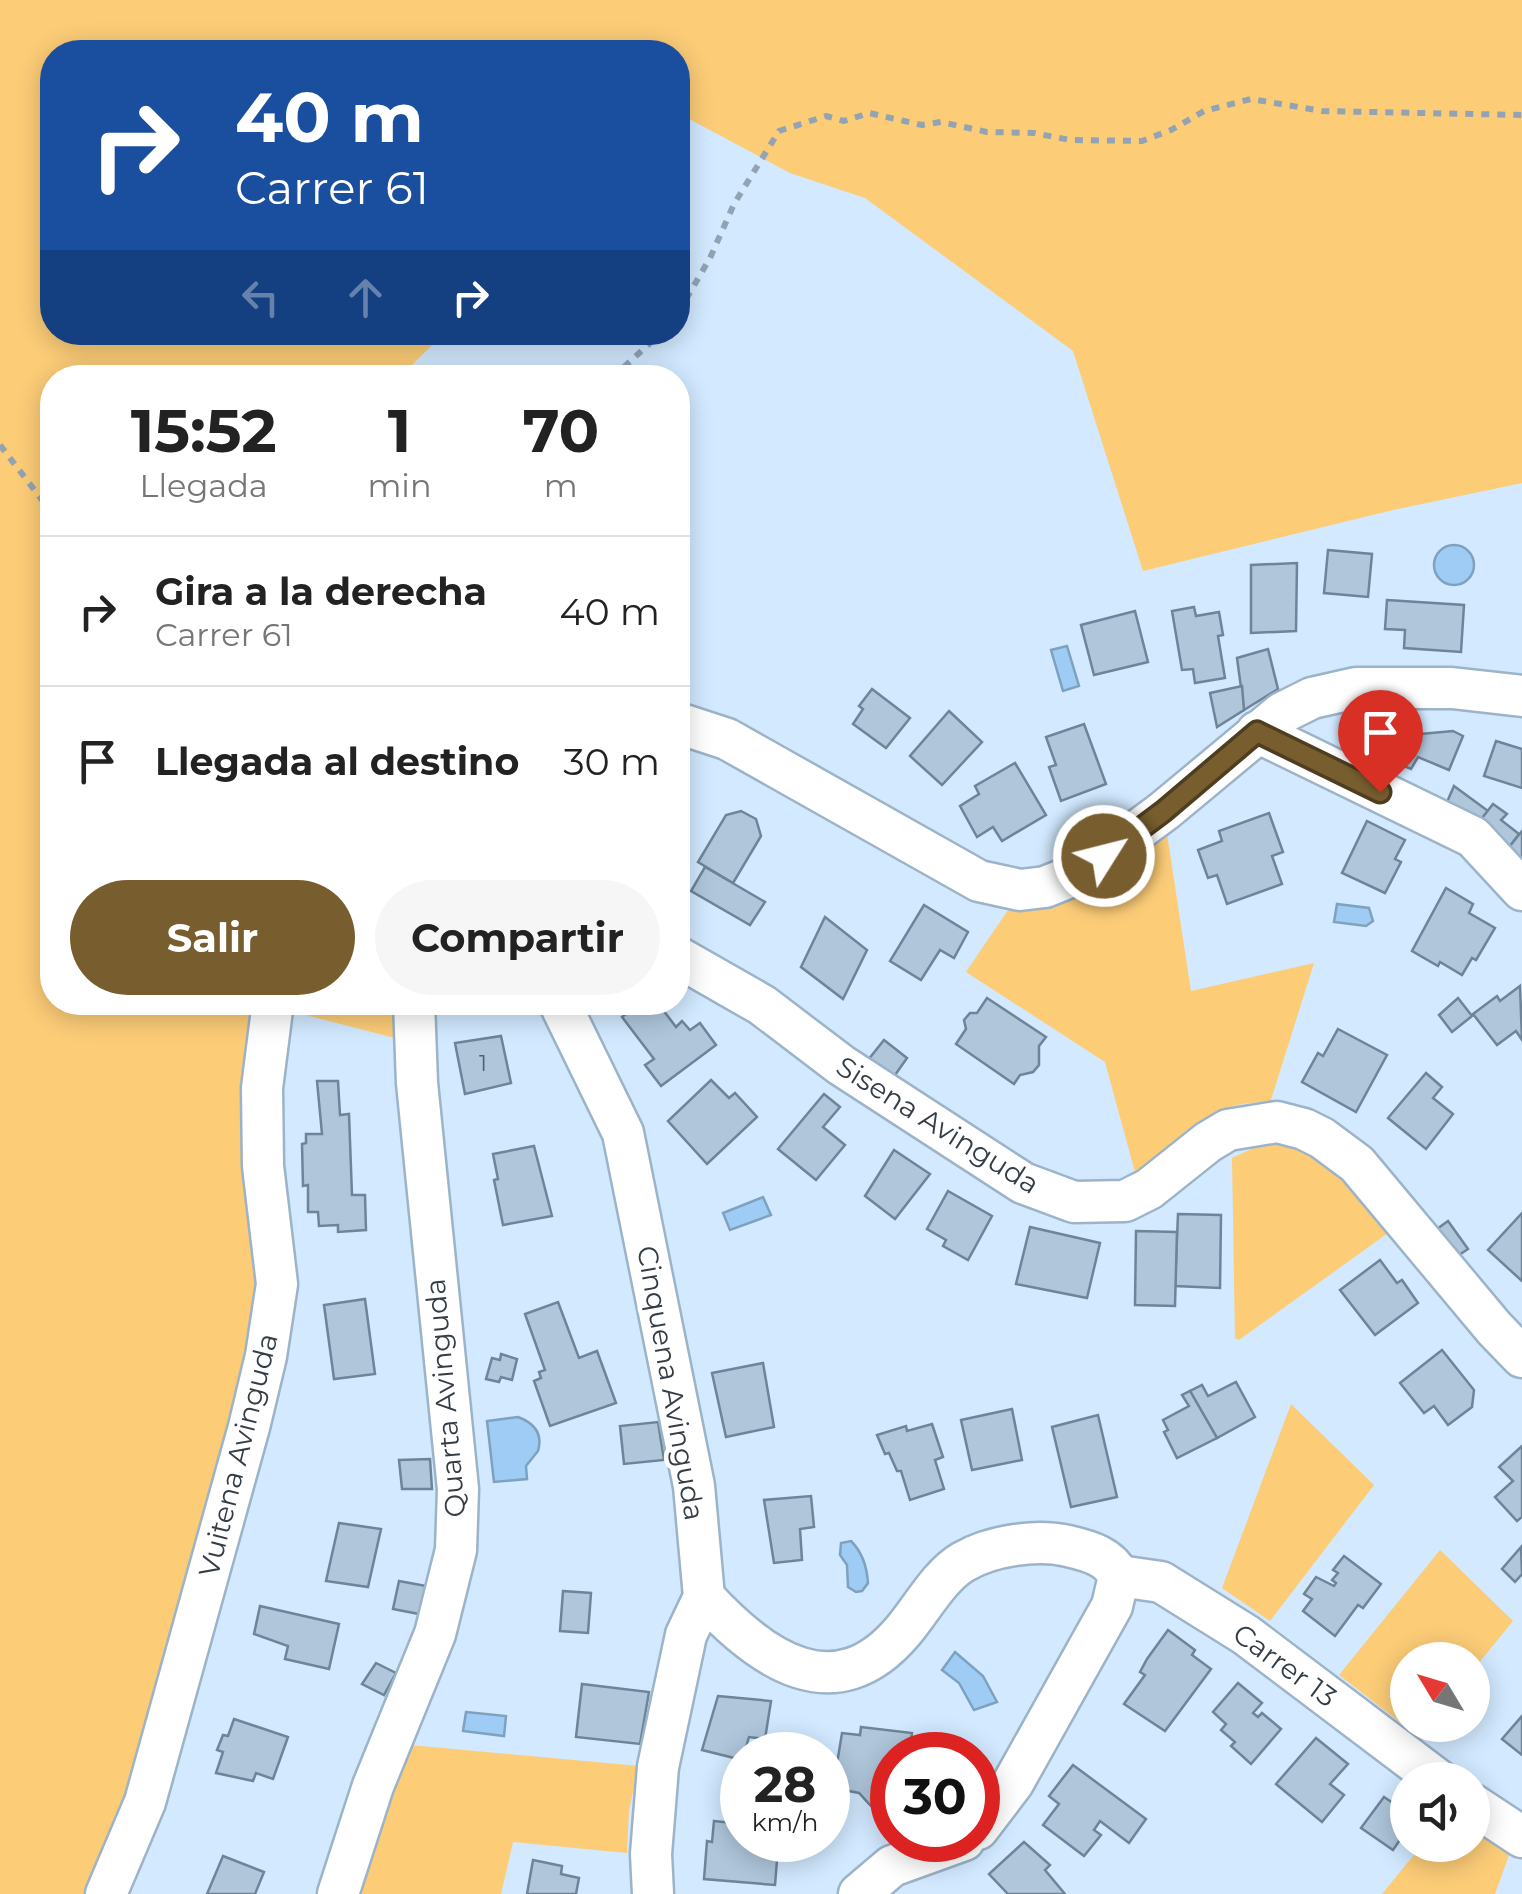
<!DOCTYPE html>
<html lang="es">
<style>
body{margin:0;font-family:Montserrat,sans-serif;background:#f6f6f6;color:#222;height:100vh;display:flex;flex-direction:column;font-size:38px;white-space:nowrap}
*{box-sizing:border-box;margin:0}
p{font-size:32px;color:#767676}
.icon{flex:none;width:55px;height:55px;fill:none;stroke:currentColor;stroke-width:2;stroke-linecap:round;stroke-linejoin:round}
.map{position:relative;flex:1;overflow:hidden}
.drawer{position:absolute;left:40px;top:365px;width:650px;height:650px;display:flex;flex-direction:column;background:#fff;border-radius:40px;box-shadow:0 5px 25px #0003}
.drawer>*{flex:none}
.top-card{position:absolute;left:40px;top:40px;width:650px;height:305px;border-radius:40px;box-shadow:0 5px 25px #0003;background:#1a4fa0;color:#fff;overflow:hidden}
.needle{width:65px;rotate:308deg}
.fabs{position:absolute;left:1390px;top:1642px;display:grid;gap:20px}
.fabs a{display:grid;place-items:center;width:100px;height:100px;border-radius:50%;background:#fff;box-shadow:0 5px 25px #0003;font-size:50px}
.speed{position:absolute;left:720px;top:1732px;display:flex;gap:20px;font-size:50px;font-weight:700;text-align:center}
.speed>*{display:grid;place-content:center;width:130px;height:130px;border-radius:50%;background:#fff;box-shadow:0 5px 25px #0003;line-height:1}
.speed small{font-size:25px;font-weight:400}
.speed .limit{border:15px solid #d22;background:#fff;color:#111}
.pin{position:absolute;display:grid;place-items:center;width:85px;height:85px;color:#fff;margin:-102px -42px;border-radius:50% 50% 50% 0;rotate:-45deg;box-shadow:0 0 10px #0007}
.pin .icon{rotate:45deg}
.me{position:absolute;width:110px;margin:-55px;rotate:54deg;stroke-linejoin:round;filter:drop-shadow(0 0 8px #0008)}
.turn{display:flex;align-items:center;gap:35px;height:210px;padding:0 30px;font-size:45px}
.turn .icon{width:130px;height:130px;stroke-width:2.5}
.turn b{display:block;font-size:70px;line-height:85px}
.lanes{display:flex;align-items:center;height:95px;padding:0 30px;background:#0003;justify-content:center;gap:50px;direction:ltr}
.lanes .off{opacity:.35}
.eta{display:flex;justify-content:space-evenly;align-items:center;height:170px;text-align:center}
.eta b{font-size:60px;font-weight:700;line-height:70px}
.primary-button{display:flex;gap:20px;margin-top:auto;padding:20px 30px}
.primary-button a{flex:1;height:115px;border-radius:60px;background:#785e2f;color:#fff;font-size:40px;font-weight:700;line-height:115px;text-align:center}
.primary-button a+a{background:#f6f6f6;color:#222}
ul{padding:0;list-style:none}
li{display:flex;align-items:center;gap:30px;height:150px;padding:0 30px;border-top:2px solid #e0e0e0}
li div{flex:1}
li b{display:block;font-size:38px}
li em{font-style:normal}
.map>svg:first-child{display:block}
</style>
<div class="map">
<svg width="1522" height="1894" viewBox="0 0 1522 1894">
<rect width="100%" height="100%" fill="#d2e9ff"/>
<g fill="#fccc77">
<polygon points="0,0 1522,0 1522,483 1393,510 1143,571 1073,351 865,198 790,173 678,113 678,52 52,52 52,332 434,332 436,341 400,377 52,378 52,1002 256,1003 258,1306 130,1804 83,1894 0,1894"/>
<path d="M1167,834L1191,991L1314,963L1270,1103C1205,1098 1183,1144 1136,1176L1105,1062L966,972L1008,910C1070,908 1120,871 1167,834Z"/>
<polygon points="291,1003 394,1003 395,1038 290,1011"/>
<path d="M1273,1143C1322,1148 1359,1197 1388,1233L1239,1340L1235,1338L1232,1158L1260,1145Z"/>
<polygon points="1291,1404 1374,1485 1270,1621 1222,1588"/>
<polygon points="1440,1550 1513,1621 1473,1670 1472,1660 1408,1660 1408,1725 1427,1725 1418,1736 1339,1675"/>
<polygon points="410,1745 639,1766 629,1810 627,1853 513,1842 501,1894 358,1894"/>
<polygon points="1473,1827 1509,1855 1495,1894 1382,1894 1422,1845 1472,1845"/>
</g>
<g fill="#9fccf4" stroke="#7fa1c0" stroke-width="2.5">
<circle cx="1454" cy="565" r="20"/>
<polygon points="1067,646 1079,686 1063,691 1051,650"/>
<polygon points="1337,904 1369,908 1373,921 1366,926 1334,922"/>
<polygon points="763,1197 771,1215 730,1230 723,1213"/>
<path d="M518,1417C534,1423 543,1434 538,1451L526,1466L527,1479L494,1482L487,1421Z"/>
<path d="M851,1541C863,1553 867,1567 868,1583L862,1591L856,1592L848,1587L847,1565L840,1555L841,1543Z"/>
<polygon points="955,1652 983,1676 997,1702 974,1710 959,1683 942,1670"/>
<polygon points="466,1712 506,1716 504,1736 463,1731"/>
</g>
<g fill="#afc6db" stroke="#6f8498" stroke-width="2.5">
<polygon points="1328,550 1372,554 1368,597 1324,593"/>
<polygon points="1297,563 1296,631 1251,633 1251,565"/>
<polygon points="1387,600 1464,605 1461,652 1404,648 1405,630 1385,629"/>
<polygon points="1194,607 1196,616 1219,612 1223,635 1218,636 1225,678 1195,683 1193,669 1182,670 1172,611"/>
<polygon points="1135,611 1148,662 1094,675 1081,625"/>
<polygon points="1268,649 1278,689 1244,710 1237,658"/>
<polygon points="1242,686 1244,710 1217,727 1210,693"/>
<polygon points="872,689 910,718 886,748 853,724 863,709 859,706"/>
<polygon points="949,711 982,742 942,785 910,756"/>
<polygon points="1084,724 1106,784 1061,801 1049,767 1056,765 1046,737"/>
<polygon points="1453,731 1463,736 1449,770 1418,757 1411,769 1389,760 1396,747 1376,738"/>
<polygon points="1496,741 1522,749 1522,788 1484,776"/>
<polygon points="1015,763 1046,815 1002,841 993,827 977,837 960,806 979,794 975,786"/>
<polygon points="1454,786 1488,811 1479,822 1447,802"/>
<polygon points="1493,804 1507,814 1501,820 1519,834 1510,846 1479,822"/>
<polygon points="741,811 756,819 761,836 733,883 698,862 726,815"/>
<polygon points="1269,813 1283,852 1272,856 1282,884 1227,904 1217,875 1208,878 1198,850 1222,841 1219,831"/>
<polygon points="1367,821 1405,840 1395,859 1401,862 1385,893 1342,873"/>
<polygon points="1522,831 1522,860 1510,846"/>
<polygon points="705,867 765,902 750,925 691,891"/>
<polygon points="1446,888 1473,904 1469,913 1495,928 1476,960 1472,958 1462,975 1440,962 1438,966 1412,951"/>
<polygon points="924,905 968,932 954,958 940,950 921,980 890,961"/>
<polygon points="825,917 867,950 843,999 801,967"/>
<polygon points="1520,986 1522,1040 1516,1031 1497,1045 1473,1014 1497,996 1500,1001"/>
<polygon points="987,998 1046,1037 1039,1046 1039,1065 1033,1072 1020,1075 1014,1084 956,1044 966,1029 964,1020 970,1013 977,1013"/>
<polygon points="1458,998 1472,1016 1452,1032 1439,1015"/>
<polygon points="641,1002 657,1002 676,1027 682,1021 690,1030 700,1023 716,1045 661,1086 645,1065 654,1059 622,1017"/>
<polygon points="1338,1029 1387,1055 1356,1112 1302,1082 1318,1053 1323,1056"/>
<polygon points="501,1036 511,1083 465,1094 455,1043"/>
<polygon points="884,1040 907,1058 893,1078 868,1060"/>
<polygon points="1426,1073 1442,1087 1433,1098 1453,1114 1426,1149 1388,1118"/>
<polygon points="711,1080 729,1098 735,1093 757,1117 707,1164 668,1121"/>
<polygon points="317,1081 338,1081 340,1115 349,1114 352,1195 365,1195 366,1230 338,1232 338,1225 319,1226 318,1212 308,1212 308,1185 303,1186 302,1144 306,1143 306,1134 322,1134"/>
<polygon points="824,1094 840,1107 823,1127 845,1145 816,1180 778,1149"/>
<polygon points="534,1146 552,1216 503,1225 494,1180 498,1179 493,1154"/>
<polygon points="894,1150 930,1174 895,1219 865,1196"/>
<polygon points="948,1191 992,1216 968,1260 943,1246 946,1240 927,1229"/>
<polygon points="1522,1213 1522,1281 1488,1250"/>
<polygon points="1178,1214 1221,1215 1220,1288 1175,1286"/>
<polygon points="1448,1221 1468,1249 1459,1255 1437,1229"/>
<polygon points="1030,1227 1100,1243 1087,1298 1016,1284"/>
<polygon points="1136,1231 1177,1232 1175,1306 1135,1305"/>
<polygon points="1380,1260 1397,1283 1402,1280 1418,1303 1375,1335 1340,1290"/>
<polygon points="365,1299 375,1374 334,1379 324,1305"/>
<polygon points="558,1302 579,1358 597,1351 616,1403 550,1426 534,1381 541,1378 539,1372 545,1370 525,1314"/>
<polygon points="1442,1350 1474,1390 1472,1407 1448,1425 1434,1406 1424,1413 1400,1383"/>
<polygon points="501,1354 517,1359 512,1380 501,1377 499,1382 486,1379 492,1358 500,1360"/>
<polygon points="763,1363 774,1427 726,1437 712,1373"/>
<polygon points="1236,1382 1255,1417 1217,1438 1190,1391 1202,1385 1208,1396"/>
<polygon points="1190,1391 1217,1438 1177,1458 1164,1432 1168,1430 1163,1420 1189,1406 1182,1395"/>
<polygon points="1012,1409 1022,1460 972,1470 961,1420"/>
<polygon points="1098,1415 1117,1497 1071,1507 1052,1427"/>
<polygon points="658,1422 664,1460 624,1464 620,1426"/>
<polygon points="932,1424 943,1457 935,1460 944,1489 910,1500 901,1471 897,1471 889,1453 885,1454 877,1435 906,1426 907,1431"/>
<polygon points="1522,1446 1522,1517 1517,1521 1495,1497 1513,1481 1499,1467"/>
<polygon points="430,1459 432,1489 402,1489 399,1460"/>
<polygon points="811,1496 814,1527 800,1529 802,1560 774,1563 764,1500"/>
<polygon points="339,1523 381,1529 368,1587 326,1581"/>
<polygon points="1521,1547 1522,1574 1515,1582 1502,1569"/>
<polygon points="1344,1556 1381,1584 1363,1608 1358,1605 1335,1636 1303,1611 1312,1599 1304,1594 1316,1577 1334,1586 1336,1583 1332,1580 1338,1573 1333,1570"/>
<polygon points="399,1581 426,1586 419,1614 393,1609"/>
<polygon points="563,1591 591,1593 588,1633 560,1631"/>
<polygon points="260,1606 339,1624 329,1669 285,1659 288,1646 254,1634"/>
<polygon points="1168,1630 1195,1650 1192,1655 1211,1669 1165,1731 1124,1704 1145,1675 1140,1672 1147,1659"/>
<polygon points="376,1663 396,1673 384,1695 362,1684"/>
<polygon points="1238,1683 1262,1703 1253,1713 1258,1717 1262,1713 1281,1729 1251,1764 1231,1746 1235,1742 1221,1730 1226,1724 1213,1712"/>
<polygon points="582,1684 649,1692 640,1744 576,1737"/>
<polygon points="718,1696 771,1701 765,1739 749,1737 742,1760 702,1750"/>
<polygon points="1522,1716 1522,1755 1502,1739"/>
<polygon points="234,1719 288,1737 273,1779 256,1773 253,1781 216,1773 223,1752 217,1750 223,1735 228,1736"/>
<polygon points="861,1727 912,1733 909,1755 892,1755 890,1807 871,1806 859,1793 833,1788 842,1733 860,1735"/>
<polygon points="1316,1738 1348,1764 1330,1784 1344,1795 1322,1822 1276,1784"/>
<polygon points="1073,1765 1146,1819 1129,1843 1100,1821 1094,1830 1101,1835 1084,1856 1043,1825 1059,1804 1049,1796"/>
<polygon points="1384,1797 1408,1813 1408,1828 1393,1850 1361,1828"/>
<polygon points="714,1821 742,1824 742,1840 770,1840 769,1847 778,1848 775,1885 704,1879 707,1841 712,1842"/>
<polygon points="1024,1842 1050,1865 1045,1870 1065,1894 1008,1894 989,1874"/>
<polygon points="223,1856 264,1872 255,1894 207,1894"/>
<polygon points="533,1860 562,1866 561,1874 579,1878 576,1894 527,1894"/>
</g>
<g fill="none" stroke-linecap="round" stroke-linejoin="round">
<defs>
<g id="minor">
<polyline points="678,723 727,739 979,881 1020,890 1045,887 1065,879 1103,856 1164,811 1282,713 1312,698 1356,688 1452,688 1522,696"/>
<polyline points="1257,732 1473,837 1522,890"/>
<polyline points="678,957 762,1005 841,1065 1023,1183 1074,1202 1125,1201 1149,1189 1208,1142 1228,1130 1277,1122 1304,1129 1322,1138 1357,1164 1494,1328 1522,1357"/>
<polyline points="559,1002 623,1133 694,1486 704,1597 686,1635 658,1767 651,1854 653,1894"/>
<polyline points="1119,1576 1161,1582 1246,1635 1438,1780"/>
<path d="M704,1597C761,1659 835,1712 903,1631C921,1610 939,1576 963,1562C992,1545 1037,1539 1068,1546C1089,1551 1109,1556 1119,1576L1112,1606L1013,1783L978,1829"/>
<polyline points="1472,1804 1522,1837"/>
<polyline points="106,1894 145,1802 249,1427 266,1356 277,1284 263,1166 262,1088 273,1002"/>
<polyline points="338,1894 373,1786 435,1634 456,1550 458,1489 417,1083 414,1002"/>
<polyline points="859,1894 892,1866 964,1840"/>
</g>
</defs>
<use href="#minor" stroke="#9cb3c8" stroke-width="45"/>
<g stroke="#92a3b4" stroke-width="6" stroke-dasharray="8 8" stroke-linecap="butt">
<polyline points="678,313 710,258 734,204 779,131 826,116 844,121 869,113 922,125 941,122 987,132 1034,133 1070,140 1142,141 1171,130 1204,111 1251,99 1322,111 1522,115"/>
<polyline points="166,378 170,367"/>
<polyline points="612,378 662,332"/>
<polyline points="0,445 52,513"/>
</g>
<use href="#minor" stroke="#fff" stroke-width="40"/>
</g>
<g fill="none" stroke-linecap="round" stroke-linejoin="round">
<defs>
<polyline id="route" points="1104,856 1164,811 1257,732 1380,792"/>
</defs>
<use href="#route" stroke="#4e3d1f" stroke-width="25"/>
<use href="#route" stroke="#785e2f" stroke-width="18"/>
</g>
<g text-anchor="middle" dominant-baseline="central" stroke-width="9" stroke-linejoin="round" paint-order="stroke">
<g font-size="22" fill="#535f6b">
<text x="483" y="1063">1</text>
</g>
<g font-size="28" fill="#343d46" stroke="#fff">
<text transform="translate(938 1125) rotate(32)">Sisena Avinguda</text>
<text transform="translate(671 1383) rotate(80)">Cinquena Avinguda</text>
<text transform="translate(445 1398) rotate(-95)">Quarta Avinguda</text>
<text transform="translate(238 1455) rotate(-76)">Vuitena Avinguda</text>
<text transform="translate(1285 1665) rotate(36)">Carrer 13</text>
</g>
</g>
</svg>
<div class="fabs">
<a><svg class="needle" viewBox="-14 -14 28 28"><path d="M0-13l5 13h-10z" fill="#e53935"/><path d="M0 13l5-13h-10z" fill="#767676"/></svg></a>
<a><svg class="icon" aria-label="sound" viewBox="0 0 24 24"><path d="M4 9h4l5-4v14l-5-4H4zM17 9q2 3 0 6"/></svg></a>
</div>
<div class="speed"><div>28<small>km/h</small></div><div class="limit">30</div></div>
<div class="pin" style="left:1380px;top:792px;background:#d93025"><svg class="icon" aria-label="arrive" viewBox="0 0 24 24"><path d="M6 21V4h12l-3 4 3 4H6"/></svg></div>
<svg class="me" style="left:1104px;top:856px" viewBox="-20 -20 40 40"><circle r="17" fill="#785e2f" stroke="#fff" stroke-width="3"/><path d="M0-11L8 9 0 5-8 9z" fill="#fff"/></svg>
<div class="top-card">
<div class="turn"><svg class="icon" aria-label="right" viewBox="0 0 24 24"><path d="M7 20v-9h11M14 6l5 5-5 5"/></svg><div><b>40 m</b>Carrer 61</div></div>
<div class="lanes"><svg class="icon off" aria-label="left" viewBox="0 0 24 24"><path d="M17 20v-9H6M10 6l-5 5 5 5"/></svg><svg class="icon off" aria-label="ahead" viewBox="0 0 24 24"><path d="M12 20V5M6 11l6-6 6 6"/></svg><svg class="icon" aria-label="right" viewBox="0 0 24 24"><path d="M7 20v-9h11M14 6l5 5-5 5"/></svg></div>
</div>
<section class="drawer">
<div class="eta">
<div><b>15:52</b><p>Llegada</p></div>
<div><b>1</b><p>min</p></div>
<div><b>70</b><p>m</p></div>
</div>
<ul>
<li><svg class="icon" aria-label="right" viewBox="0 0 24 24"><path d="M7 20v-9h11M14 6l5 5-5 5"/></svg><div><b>Gira a la derecha</b><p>Carrer 61</p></div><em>40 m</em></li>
<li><svg class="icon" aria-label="arrive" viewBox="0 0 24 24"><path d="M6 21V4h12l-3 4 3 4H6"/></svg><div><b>Llegada al destino</b></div><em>30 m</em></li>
</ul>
<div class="primary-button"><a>Salir</a><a>Compartir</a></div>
</section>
</div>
